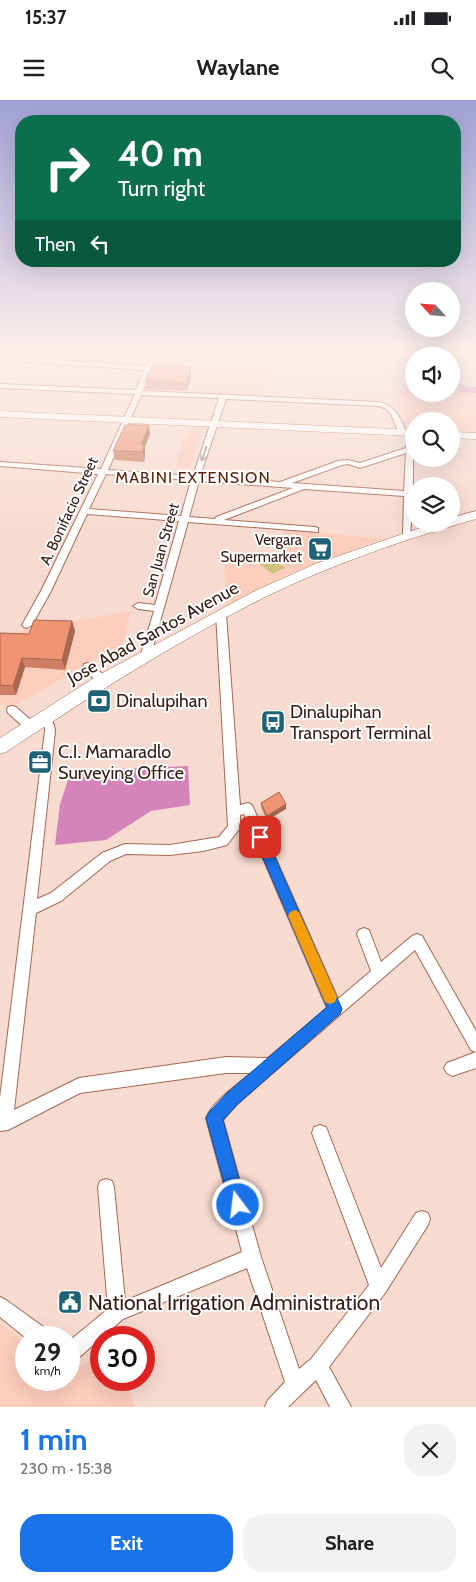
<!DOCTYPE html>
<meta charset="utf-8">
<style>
body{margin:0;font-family:Cabin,sans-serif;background:#f2f2f2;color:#202124;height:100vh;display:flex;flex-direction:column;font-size:19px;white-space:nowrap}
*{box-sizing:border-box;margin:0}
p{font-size:16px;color:#757577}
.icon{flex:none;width:28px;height:28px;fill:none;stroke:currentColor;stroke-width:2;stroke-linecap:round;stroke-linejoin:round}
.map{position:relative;height:1307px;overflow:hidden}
.panel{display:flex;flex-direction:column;background:#fff;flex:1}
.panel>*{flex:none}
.guide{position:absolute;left:15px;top:15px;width:446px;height:152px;border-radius:20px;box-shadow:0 5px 20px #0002;background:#0b6e4f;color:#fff;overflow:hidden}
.needle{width:32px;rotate:296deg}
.fabs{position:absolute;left:405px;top:182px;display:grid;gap:10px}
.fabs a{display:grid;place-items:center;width:55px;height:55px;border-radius:50%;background:#fff;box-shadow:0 5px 20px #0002;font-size:25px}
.speed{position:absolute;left:15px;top:1226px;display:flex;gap:10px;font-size:25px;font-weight:700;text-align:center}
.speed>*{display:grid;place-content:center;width:65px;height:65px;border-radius:50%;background:#fff;box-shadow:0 5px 20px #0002;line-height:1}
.speed small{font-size:12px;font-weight:400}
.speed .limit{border:8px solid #d22;background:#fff;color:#111}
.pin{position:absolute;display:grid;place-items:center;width:42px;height:42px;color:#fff;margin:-21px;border-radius:10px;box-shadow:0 2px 8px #0006}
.me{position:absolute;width:55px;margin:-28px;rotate:345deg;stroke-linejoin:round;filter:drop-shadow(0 0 4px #0008)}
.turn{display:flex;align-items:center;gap:18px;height:105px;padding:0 20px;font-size:22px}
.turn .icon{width:65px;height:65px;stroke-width:2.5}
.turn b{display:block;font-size:35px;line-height:42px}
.then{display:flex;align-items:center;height:48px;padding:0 20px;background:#0003;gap:10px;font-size:19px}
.round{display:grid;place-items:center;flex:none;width:52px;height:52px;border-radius:20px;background:#f2f2f2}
.overview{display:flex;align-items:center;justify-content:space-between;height:85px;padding:0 20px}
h1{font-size:30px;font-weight:800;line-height:38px;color:#1a73e8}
.cta{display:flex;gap:10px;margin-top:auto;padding:10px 20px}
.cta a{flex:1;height:58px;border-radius:20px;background:#1a73e8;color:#fff;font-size:20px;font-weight:800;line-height:58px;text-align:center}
.cta a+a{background:#f2f2f2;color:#202124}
.status{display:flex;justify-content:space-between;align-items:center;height:35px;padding:0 25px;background:#fff;direction:ltr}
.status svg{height:14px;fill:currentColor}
header{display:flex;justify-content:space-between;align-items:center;height:65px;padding:0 20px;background:#fff;font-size:22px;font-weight:800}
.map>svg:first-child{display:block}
</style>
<div class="status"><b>15:37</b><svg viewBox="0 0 49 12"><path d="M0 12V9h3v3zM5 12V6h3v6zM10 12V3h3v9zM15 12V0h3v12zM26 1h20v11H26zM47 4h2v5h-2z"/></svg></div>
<header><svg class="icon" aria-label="menu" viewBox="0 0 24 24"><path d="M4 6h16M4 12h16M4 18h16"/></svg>Waylane<svg class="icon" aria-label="search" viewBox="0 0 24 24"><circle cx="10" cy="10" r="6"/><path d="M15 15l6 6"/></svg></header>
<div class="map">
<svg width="476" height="1307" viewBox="0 0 476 1307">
<rect width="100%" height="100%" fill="#f8dbd0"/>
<g fill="#fecdbc">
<polygon points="203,251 273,251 262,297 192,293"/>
<polygon points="391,287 414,288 414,294 451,294 451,290 476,291 476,333 451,332 451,321 414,321 414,330 405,329"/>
<polygon points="192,326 205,326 190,368 176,367 179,361 176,360 183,343 181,343 183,338 186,338"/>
<polygon points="282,429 382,439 287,475 226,505 224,458 254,459 256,453 283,454"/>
<polygon points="131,511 123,544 14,606 0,605 0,535"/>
<polygon points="0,1223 26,1242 26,1280 69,1280 69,1273 101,1253 101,1280 127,1280 135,1307 0,1307"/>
</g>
<polygon fill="#cec47f" points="269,455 285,468 272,474 256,461"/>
<polygon fill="#d584ba" points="188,666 190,705 151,711 106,740 55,745 60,704 70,674 89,670"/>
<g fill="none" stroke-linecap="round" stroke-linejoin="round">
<g fill="#d584ba" fill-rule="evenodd">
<polygon points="398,251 410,251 418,256 414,256 414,261"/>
<polygon points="451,279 466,287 476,287 476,293 460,292 451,287"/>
</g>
<defs>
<g id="minor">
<path d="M152,251H158L143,291L379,302C396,306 400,317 406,332L405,334H399L391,314L386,309L379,306L226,299L200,376L280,382L338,361L348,360L360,363L406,348V333L413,331V394L410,438L407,439L403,436L404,396L304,389L224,420L315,427L318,428V432L188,422L151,554L146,557L141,554L154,511L138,509L133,506L138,503L155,505L179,421L87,414L51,491L32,525L27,528L24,527L22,525L41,491L98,374L0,366V362L101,369L135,294L0,288V284L136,290L144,270L0,260V256L146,266ZM141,295L219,298L193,376L108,370ZM406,353L404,391L292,383L342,365L348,364L360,368ZM106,374L191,380L181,416L89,409ZM199,381L293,388L216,417L215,419L189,417Z"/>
<path d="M221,511L226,514L240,705L248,703L252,705L338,899L371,871L357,834L359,830L364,828L369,830L381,862L412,836L417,834L422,836L476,931V952L471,950L415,850L237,1004L223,1020L261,1157L299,1269L311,1259L369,1185L312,1033L314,1027L320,1025L326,1027L381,1168L416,1113L422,1111L428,1113L430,1119L428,1125L385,1193L329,1267L351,1307H330L316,1280L288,1307H265L268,1300L285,1282L247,1168L123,1219L76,1260L69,1262V1241L108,1209L98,1087L100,1081L106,1079L112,1081L114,1087L125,1201L242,1152L206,1018C214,1000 236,986 251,973H226L80,993L8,1030L0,1031V998L45,631V628L38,618L43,614C50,616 55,624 55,631L37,799L51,793L102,753L125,744L170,745L219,737L228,726L216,514ZM244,714L327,908L268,958L226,957L79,978L14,1010L36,813L61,801L110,761L126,754L170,755L203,751L227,745L240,728V715Z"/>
<polygon points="88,563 107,577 108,580 107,583 99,583 84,570 83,567 84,564"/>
<polygon points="12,606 16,607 34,623 35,626 34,629 26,629 8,613 7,610 8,607"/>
<polygon points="476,952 476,968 452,976 447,973 444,968 447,963"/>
<polygon points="0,1197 6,1200 49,1231 51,1238 26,1238 0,1217"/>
</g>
<g id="primary">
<polygon points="0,311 414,330 414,336 0,317"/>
<polygon points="451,332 476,333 476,339 451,338"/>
</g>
<path id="trunk" d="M476,411V419C405,439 330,465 263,498C174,543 89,597 6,652L0,654V638L97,576L253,492L315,464L432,424H451V418Z"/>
</defs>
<use href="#minor" stroke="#a76750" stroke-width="2"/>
<use href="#primary" stroke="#a76750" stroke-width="1"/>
<use href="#trunk" stroke="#a76750" stroke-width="1"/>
<use href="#minor" fill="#fff" fill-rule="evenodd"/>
<use href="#primary" fill="#fff" fill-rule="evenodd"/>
<use href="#trunk" fill="#fff" fill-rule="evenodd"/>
</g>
<g fill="#ce7f63">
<polygon points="184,263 185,267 191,267 191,276 187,291 146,289 145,280"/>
<polygon points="150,334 145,346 145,354 144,362 115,360 113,351"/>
<polygon points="72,521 75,531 65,570 25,567 16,595 0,595 0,533 29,534"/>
<polygon points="261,703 286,704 286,709 267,720 261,707"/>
</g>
<g fill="#a76850">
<polygon points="191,267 191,276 187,291 187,283"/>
<polygon points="149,325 150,334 145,346 145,354 144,362 143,352 143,350 142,353 141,344"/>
<polygon points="72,521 75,531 65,570 62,560"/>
<polygon points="22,558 25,567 16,595 13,586"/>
<polygon points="286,704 286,709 267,720 267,716"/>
</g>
<g fill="#ef9473" stroke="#a76850">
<polygon points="154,261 184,263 183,267 191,267 187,283 145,280"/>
<polygon points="125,325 149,325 141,344 144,344 143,352 113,351"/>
<polygon points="34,520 72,521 62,560 22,558 13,586 0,585 0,533 29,534"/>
<polygon points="279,692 286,704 267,716 261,703"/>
</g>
<defs><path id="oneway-shaft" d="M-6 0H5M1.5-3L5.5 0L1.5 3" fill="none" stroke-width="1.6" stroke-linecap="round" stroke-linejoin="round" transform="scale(1.25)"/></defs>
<use stroke="#a49894" href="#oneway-shaft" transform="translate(204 354) rotate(108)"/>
<linearGradient id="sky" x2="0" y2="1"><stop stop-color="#a0a1d6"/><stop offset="0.58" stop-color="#fcefea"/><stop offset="1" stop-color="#fcefea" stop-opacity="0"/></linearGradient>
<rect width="476" height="434" fill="url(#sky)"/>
<polygon fill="#1a73e8" stroke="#114b97" points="260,731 264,733 266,737 342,909 340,914 238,1004 223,1020 246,1105 244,1111 238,1113 232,1111 230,1105 206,1018 209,1012 227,993 327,907 254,737 255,733"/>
<polygon fill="#f59e0b" points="295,810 299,812 337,897 335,902 330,904 325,902 288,816 290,812"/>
<defs>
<symbol id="supermarket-square" viewBox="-11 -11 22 22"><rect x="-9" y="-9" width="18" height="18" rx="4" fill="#1f6275" stroke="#fff"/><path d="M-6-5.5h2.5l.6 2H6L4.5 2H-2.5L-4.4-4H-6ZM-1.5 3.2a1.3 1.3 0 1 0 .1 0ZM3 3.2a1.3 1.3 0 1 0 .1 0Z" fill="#fff"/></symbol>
<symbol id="bank-square" viewBox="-11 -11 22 22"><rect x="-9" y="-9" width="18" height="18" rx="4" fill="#1f6275" stroke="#fff"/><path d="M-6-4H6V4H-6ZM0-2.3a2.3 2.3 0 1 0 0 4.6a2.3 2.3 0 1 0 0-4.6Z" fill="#fff"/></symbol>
<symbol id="bus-square" viewBox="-11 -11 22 22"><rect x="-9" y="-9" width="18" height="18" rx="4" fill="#1f6275" stroke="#fff"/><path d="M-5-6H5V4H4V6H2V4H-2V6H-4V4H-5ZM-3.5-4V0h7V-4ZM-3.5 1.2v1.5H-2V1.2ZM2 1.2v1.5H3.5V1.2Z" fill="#fff"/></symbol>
<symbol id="office-square" viewBox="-11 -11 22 22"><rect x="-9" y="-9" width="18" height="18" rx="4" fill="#1f6275" stroke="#fff"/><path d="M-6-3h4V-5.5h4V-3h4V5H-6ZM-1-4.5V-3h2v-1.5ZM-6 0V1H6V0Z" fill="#fff"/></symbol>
<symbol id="civic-square" viewBox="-11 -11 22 22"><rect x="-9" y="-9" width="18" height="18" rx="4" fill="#1f6275" stroke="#fff"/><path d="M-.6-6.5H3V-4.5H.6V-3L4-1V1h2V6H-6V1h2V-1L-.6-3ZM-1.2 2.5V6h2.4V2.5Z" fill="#fff"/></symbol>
</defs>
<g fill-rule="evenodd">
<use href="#supermarket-square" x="306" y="435" width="28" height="28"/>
<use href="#bank-square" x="85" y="587" width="28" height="28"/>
<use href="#bus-square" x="259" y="608" width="28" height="28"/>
<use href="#office-square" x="26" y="648" width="28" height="28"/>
<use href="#civic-square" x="56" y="1188" width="28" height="28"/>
</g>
<g text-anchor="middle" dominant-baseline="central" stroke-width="4" stroke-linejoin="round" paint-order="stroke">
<g font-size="15" fill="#351b12" stroke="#fff">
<text transform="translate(69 411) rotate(-65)">A. Bonifacio Street</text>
<text transform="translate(161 450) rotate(-74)">San Juan Street</text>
</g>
<g font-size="15" fill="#351b12" stroke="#fff" text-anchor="end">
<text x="302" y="440">Vergara<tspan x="302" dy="17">Supermarket</tspan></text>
</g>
<g font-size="16" letter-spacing="1" fill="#571f07" stroke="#fff">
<text x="193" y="377">MABINI EXTENSION</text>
</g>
<g font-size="18" fill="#351b12" stroke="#fff">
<text transform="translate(153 533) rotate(-29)">Jose Abad Santos Avenue</text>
</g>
<g font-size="18" fill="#351b12" stroke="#fff" text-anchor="start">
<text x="116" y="601">Dinalupihan</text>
<text x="290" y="612">Dinalupihan<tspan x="290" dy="21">Transport Terminal</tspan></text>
<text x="58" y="652">C.I. Mamaradlo<tspan x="58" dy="21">Surveying Office</tspan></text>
</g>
<g font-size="21" fill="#351b12" stroke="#fff" text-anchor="start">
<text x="88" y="1202">National Irrigation Administration</text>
</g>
</g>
</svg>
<div class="fabs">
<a><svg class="needle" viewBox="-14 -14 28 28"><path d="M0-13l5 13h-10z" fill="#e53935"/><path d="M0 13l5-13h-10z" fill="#757577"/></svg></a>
<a><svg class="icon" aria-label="sound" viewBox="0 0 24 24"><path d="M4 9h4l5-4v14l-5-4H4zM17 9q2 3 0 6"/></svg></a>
<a><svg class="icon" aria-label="search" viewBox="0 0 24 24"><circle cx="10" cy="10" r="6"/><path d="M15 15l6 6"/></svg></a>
<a><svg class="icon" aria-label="layers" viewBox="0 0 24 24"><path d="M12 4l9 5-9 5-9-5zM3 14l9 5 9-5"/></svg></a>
</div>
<div class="speed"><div>29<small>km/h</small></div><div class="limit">30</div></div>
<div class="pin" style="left:260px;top:737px;background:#d93025"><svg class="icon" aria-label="arrive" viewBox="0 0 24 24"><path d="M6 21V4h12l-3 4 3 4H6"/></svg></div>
<svg class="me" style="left:238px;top:1105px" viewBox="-20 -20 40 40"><circle r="17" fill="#1a73e8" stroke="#fff" stroke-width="3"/><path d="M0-11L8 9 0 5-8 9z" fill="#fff"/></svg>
<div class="guide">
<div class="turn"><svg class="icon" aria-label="right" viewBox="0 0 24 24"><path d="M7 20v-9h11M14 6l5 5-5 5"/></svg><div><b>40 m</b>Turn right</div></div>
<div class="then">Then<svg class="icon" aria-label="left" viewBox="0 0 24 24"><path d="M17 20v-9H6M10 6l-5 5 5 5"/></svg></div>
</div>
</div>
<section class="panel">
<div class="overview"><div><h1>1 min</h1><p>230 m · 15:38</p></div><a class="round"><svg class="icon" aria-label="close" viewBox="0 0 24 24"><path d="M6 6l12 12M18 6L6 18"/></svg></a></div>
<div class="cta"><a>Exit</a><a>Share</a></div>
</section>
